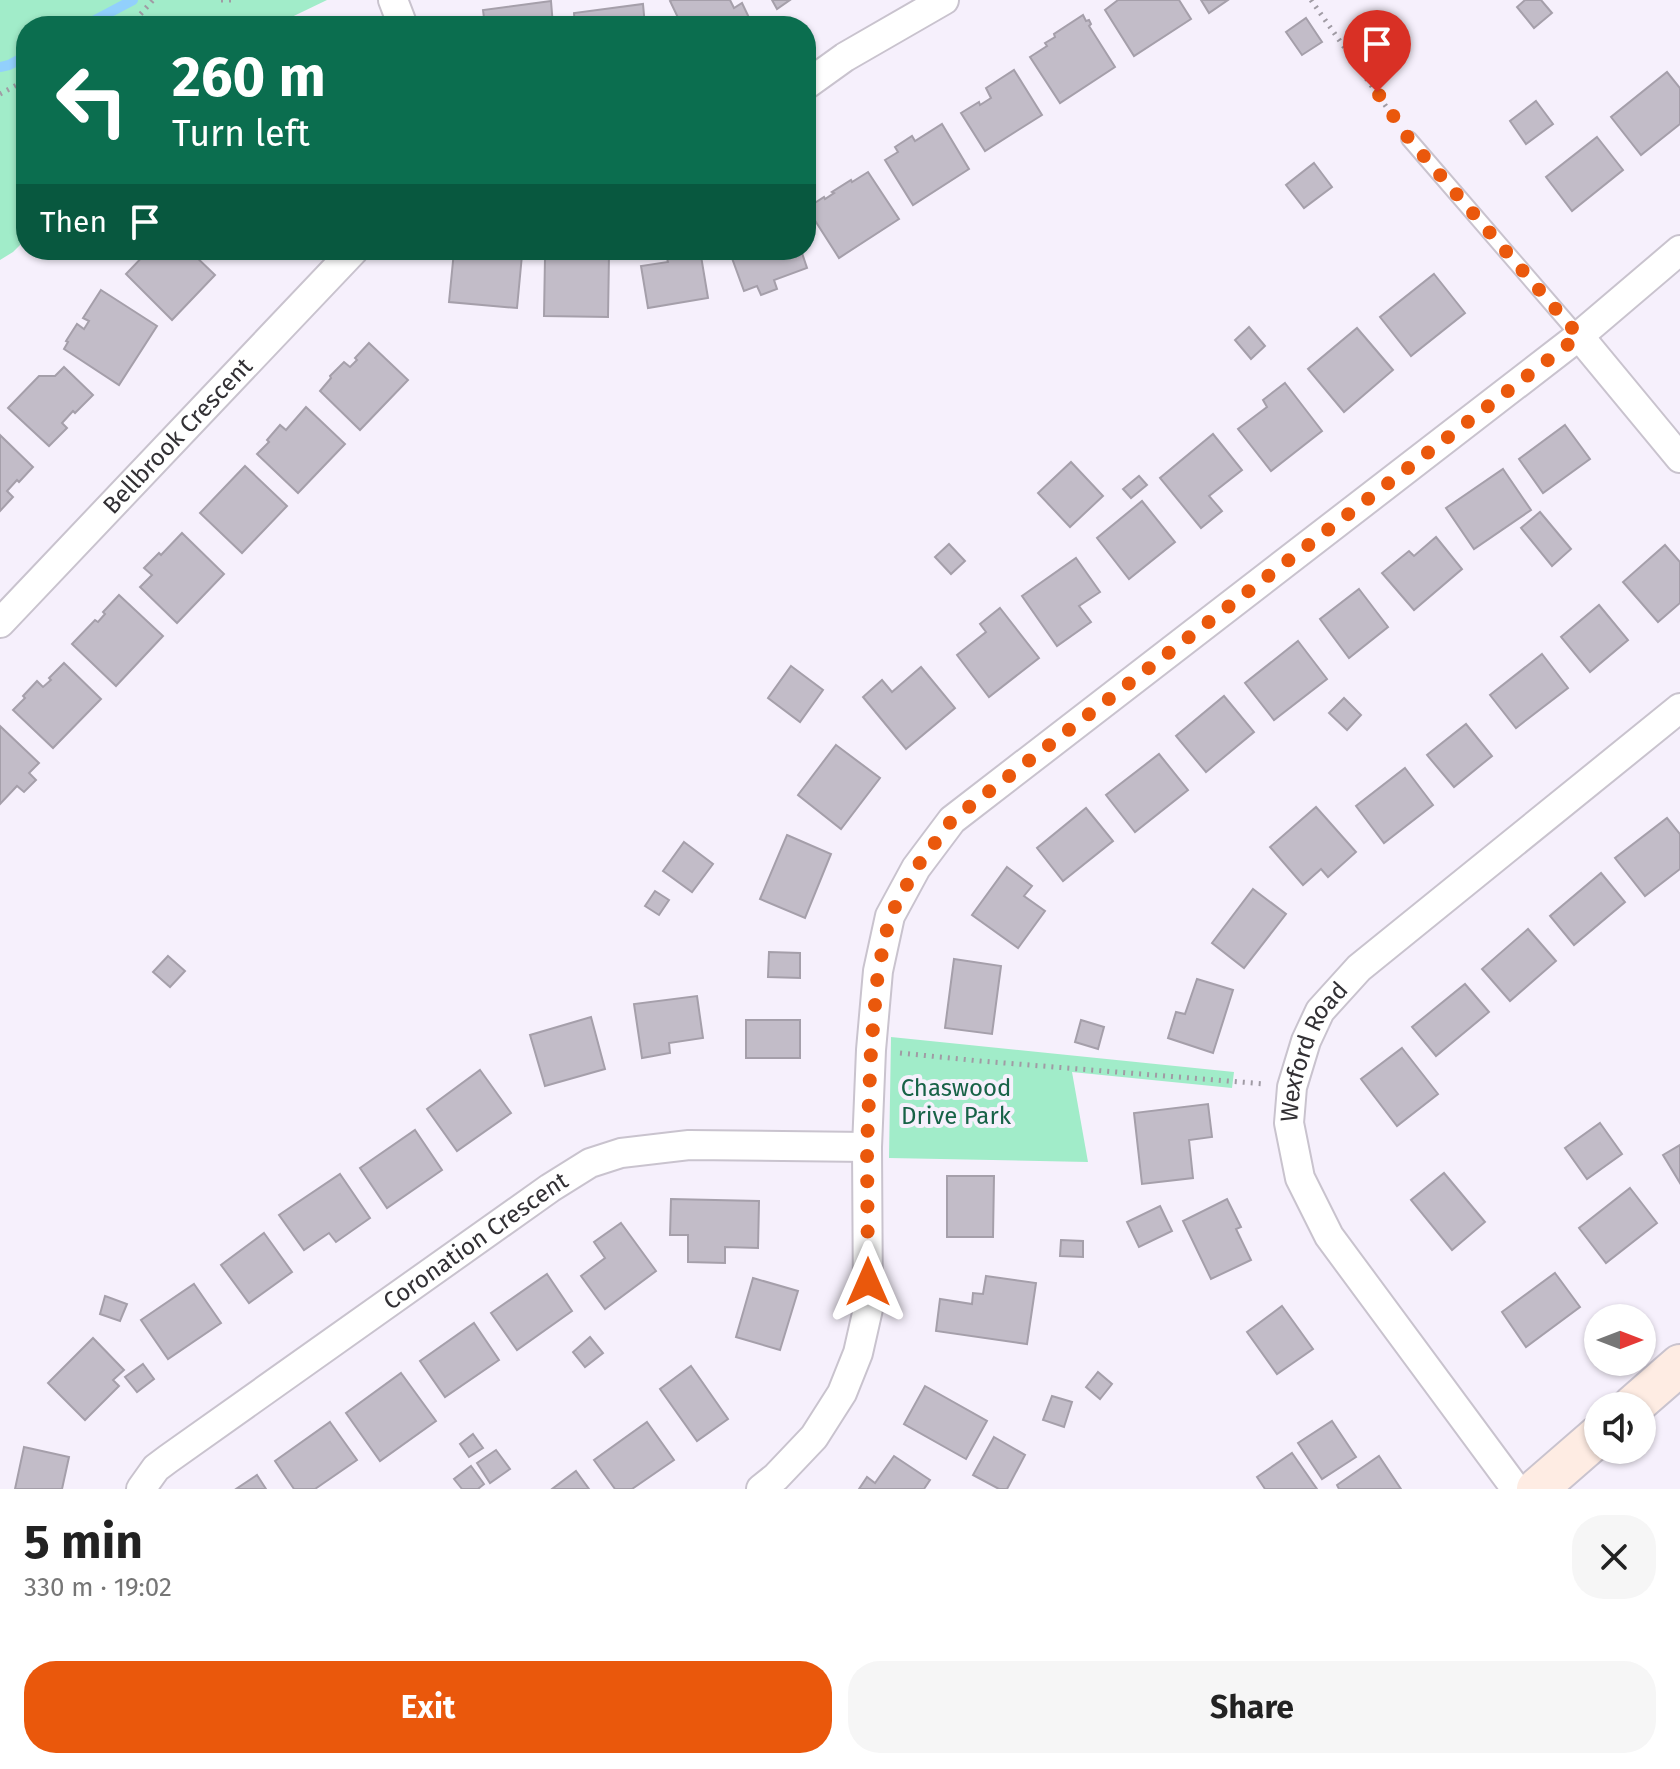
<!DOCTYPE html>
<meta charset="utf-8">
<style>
body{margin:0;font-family:"Fira Sans",sans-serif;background:#f6f6f6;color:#222;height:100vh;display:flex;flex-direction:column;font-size:30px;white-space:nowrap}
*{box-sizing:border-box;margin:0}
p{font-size:26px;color:#767676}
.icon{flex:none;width:44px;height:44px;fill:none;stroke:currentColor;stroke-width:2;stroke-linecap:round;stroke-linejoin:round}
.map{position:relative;height:1489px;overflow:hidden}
.details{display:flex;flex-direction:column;background:#fff;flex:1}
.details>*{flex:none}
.hud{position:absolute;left:16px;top:16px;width:800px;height:244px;border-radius:32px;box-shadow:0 2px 6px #0004;background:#0b6e4f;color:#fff;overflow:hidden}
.needle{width:52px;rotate:90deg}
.controls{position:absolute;left:1584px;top:1304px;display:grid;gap:16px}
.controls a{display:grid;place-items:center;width:72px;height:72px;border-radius:50%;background:#fff;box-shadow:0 2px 6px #0004;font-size:40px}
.pin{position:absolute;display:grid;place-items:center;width:68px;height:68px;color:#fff;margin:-82px -34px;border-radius:50% 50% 50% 0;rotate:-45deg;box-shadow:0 0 8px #0007}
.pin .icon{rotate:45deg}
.me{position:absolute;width:88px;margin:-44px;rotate:0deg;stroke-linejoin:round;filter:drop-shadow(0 0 6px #0008)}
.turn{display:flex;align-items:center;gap:28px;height:168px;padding:0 24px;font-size:36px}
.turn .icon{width:104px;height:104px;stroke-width:2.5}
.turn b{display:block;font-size:56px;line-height:68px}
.then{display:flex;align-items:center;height:76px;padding:0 24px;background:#0003;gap:16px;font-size:30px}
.round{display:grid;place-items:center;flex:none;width:84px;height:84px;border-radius:32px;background:#f6f6f6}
.summary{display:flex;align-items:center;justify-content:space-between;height:136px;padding:0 24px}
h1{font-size:48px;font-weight:700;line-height:60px}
.cta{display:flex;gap:16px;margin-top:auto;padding:16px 24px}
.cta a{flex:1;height:92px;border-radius:32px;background:#ea580c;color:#fff;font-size:32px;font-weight:700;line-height:92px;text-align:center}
.cta a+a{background:#f6f6f6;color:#222}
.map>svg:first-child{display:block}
</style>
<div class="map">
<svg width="1680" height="1489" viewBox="0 0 1680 1489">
<rect width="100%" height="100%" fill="#f6f0fc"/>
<g fill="#a1ecc9">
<polygon points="0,0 327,0 273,26 26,26 26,239 13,252 0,260"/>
<polygon points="891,1037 1234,1072 1232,1088 1072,1072 1088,1162 889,1158"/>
</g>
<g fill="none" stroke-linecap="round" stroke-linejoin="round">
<g stroke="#92d0fc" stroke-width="10">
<polyline points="84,26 133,0"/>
<polyline points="0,67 9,65 26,56"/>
</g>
</g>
<g fill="#c2bcc8" stroke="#a59faa" stroke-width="2">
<polygon points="672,0 730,0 734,8 742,3 753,26 682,26 670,1"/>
<polygon points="772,0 790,0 777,9"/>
<polygon points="1118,0 1179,0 1191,19 1134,56 1105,10"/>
<polygon points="1201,0 1228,0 1209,13"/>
<polygon points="1525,0 1541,0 1552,13 1534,28 1517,7"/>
<polygon points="551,1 553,26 485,26 483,10"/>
<polygon points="643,4 645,26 575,26 574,13"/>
<polygon points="1083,15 1086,21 1089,20 1091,24 1089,26 1115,67 1060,103 1030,57 1047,46 1045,43 1055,37 1054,34"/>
<polygon points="1306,18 1322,42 1302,55 1286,32"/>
<polygon points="1014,70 1042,115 985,151 961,113 979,102 980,105 991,98 986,88"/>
<polygon points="1667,72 1680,88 1680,124 1641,155 1611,117"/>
<polygon points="1536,101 1553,124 1526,144 1510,121"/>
<polygon points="942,124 969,169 913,205 885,160 898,152 895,147 912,136 915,141"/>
<polygon points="1597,137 1623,170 1572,211 1546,177"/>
<polygon points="1314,163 1332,187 1304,208 1286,185"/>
<polygon points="868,172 899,219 839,258 807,208 824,197 825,199 834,193 832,192 851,180 852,182"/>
<polygon points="149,250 189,250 215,275 172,320 126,274"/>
<polygon points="694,250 700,250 708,298 648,308 641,266 668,262 666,255"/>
<polygon points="729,250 801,250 807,268 774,280 777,289 761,295 757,286 744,291"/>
<polygon points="454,251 485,256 485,251 522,255 517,308 449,302"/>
<polygon points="576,254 609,255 608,317 544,316 545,258 563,259 563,256 576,257"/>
<polygon points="1434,274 1465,313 1411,356 1380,317"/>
<polygon points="101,290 157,326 119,385 64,349 68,342 66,341 77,324 84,329 89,321 83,318"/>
<polygon points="1249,327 1265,346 1251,359 1235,340"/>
<polygon points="1357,328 1393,370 1344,412 1308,369"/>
<polygon points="369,343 408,380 360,430 320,391 331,378 330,376 344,362 350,367 357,360 355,358"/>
<polygon points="64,367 93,395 75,413 73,411 62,423 67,428 49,446 8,408 39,376 55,376"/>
<polygon points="1285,383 1322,431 1271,471 1238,429 1267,407 1263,400"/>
<polygon points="306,407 345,444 298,493 257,454 269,442 267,440 280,425 286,430"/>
<polygon points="1565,425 1590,459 1543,493 1519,459"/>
<polygon points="1213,434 1242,470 1209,496 1222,511 1201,528 1160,478"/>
<polygon points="0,435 33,467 19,482 17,480 7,491 13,497 0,511"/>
<polygon points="1071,462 1103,496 1070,527 1038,493"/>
<polygon points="245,466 287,506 242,553 200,513"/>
<polygon points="1503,469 1531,510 1474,549 1446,508"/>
<polygon points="1139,476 1147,485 1131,498 1123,489"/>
<polygon points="1142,501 1175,542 1129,579 1097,538"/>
<polygon points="1540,512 1571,549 1552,566 1521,528"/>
<polygon points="182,533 224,574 177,623 140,587 152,575 144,568 159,553 161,555"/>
<polygon points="1436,537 1462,569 1414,610 1382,573 1409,551 1414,556"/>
<polygon points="949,544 965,561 951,574 935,557"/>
<polygon points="1665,545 1680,562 1680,603 1658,622 1623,582"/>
<polygon points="1076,558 1100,592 1079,606 1091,622 1057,646 1022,596"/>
<polygon points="1359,589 1388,627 1349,658 1320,619"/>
<polygon points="119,595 163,636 116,686 72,644 95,620 98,622 105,614 103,612"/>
<polygon points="1599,605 1628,640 1590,672 1561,637"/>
<polygon points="1000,608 1039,658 989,697 957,655 986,632 980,624"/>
<polygon points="1298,641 1327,679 1274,720 1245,683"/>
<polygon points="1542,654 1568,688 1516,728 1490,695"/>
<polygon points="64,663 101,699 53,748 13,710 25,698 23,696 37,681 43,687 51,680 49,678"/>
<polygon points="791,666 823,690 800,722 768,698"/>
<polygon points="921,667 955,708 906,749 863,697 882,680 892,692"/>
<polygon points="1224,696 1254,732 1206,772 1176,736"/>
<polygon points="1344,698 1361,715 1347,730 1329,713"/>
<polygon points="1466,724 1492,756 1454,787 1427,755"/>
<polygon points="0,726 39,763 29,773 36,780 24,792 17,786 0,804"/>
<polygon points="836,745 880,778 841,829 798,795"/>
<polygon points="1159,754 1188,790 1135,832 1106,795"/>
<polygon points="1405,768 1433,805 1384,843 1356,806"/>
<polygon points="1316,807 1356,852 1328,877 1321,869 1303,885 1270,847"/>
<polygon points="1086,808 1113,841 1063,881 1037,848"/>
<polygon points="1667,818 1680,834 1680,869 1645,896 1615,858"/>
<polygon points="787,835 831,854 805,918 760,899"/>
<polygon points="684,842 713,864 692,892 663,871"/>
<polygon points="1007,867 1032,886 1024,896 1045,911 1018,948 972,915"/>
<polygon points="1601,873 1625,902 1574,945 1550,916"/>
<polygon points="1253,889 1286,914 1244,968 1212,943"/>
<polygon points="655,891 669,900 659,915 645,906"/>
<polygon points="1528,929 1556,961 1510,1001 1482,969"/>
<polygon points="769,952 800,953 800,978 768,977"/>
<polygon points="168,956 185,971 170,987 153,972"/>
<polygon points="954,959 1001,966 992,1034 945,1028"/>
<polygon points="1197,979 1233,990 1213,1053 1168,1038 1176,1012 1185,1014"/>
<polygon points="1465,984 1489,1012 1436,1056 1412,1027"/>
<polygon points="697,996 703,1038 669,1043 670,1053 642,1058 634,1004"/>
<polygon points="591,1017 605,1069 545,1086 530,1035"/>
<rect x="746" y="1020" width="54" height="38"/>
<polygon points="1081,1020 1104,1027 1098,1049 1075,1042"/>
<polygon points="1402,1048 1438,1094 1397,1126 1361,1079"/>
<polygon points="480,1070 511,1113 457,1151 427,1109"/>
<polygon points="1208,1104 1212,1137 1189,1140 1193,1178 1142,1184 1134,1113"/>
<polygon points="1600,1123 1622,1154 1587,1179 1565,1148"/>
<polygon points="415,1130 442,1170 387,1208 360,1168"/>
<polygon points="1680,1145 1680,1183 1663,1155"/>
<polygon points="1444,1173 1485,1222 1452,1250 1411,1200"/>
<polygon points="340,1174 370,1218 336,1242 329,1233 304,1250 279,1215"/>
<polygon points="947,1176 994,1176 993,1237 947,1237"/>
<polygon points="1630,1188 1657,1223 1606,1263 1579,1228"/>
<polygon points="671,1199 759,1201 758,1248 725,1247 725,1263 688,1262 688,1235 670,1235"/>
<polygon points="1227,1199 1241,1227 1236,1229 1251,1260 1211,1279 1183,1221"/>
<polygon points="1160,1206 1172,1231 1139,1247 1127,1222"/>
<polygon points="621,1223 656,1271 605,1309 581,1276 605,1258 594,1242"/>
<polygon points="264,1233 292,1272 249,1303 221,1265"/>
<polygon points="1061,1240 1083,1241 1083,1257 1060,1256"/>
<polygon points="1555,1273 1580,1307 1526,1347 1502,1312"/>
<polygon points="547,1274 572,1311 517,1350 491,1313"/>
<polygon points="986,1276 1036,1283 1027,1344 936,1331 940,1299 972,1304 973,1293 983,1294"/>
<polygon points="753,1278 798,1291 780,1350 736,1337"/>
<polygon points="194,1284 221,1323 168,1359 141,1320"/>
<polygon points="105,1296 127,1304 120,1321 100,1314"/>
<polygon points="1282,1306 1313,1349 1277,1374 1247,1332"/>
<polygon points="474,1323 499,1360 445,1397 420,1361"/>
<polygon points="590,1337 603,1353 585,1367 573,1352"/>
<polygon points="93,1338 124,1370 113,1380 119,1386 85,1420 48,1383"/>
<polygon points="143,1364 154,1379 137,1392 125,1377"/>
<polygon points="691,1366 728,1419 697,1441 660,1389"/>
<polygon points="1098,1372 1112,1384 1100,1399 1086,1387"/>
<polygon points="401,1373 436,1421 380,1461 346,1413"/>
<polygon points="925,1386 987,1421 966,1459 904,1424"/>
<polygon points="1052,1396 1072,1402 1064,1427 1043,1420"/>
<polygon points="1332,1421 1356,1457 1322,1479 1298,1443"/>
<polygon points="330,1422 357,1460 315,1489 294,1489 275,1461"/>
<polygon points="647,1422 674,1460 632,1489 615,1489 594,1460"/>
<polygon points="473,1434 483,1448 469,1457 460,1444"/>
<polygon points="994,1437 1025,1455 1007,1489 999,1489 973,1475"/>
<polygon points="24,1447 69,1457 62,1489 15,1489"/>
<polygon points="496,1450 510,1469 490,1483 477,1463"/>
<polygon points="1292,1453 1317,1489 1265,1489 1257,1477"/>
<polygon points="894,1456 930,1480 924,1489 859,1489 867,1477 875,1483"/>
<polygon points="1379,1456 1401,1489 1339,1489 1337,1485"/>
<polygon points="471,1466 484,1484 478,1489 462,1489 454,1479"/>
<polygon points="576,1471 589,1489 552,1489"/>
<polygon points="257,1475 266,1489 236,1489"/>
</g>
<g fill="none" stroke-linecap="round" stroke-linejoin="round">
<defs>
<polyline id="lane" points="1409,139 1579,336"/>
<g id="street">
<polyline points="393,0 403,26"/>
<polyline points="806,85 845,57 944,0"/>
<polyline points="1579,336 1680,458"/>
<path id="s1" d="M0,623L354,250"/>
<path id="s2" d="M141,1489L156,1468L168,1459L550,1188L590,1163L621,1153L689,1145L867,1147"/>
<polyline points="761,1489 776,1477 814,1437 842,1393 858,1353 868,1309 867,1147 871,1050 878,971 890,916 916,868 952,820 1579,336 1680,250"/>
<path id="s3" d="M1516,1489L1329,1236L1300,1178L1289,1123L1292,1087L1306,1041L1320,1011L1359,968L1680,708"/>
</g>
<g id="secondary">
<polyline points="1633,1406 1680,1365"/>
<polyline points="1537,1489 1598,1436"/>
</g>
</defs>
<use href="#lane" stroke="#c9c3ce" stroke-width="18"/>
<use href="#street" stroke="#c9c3ce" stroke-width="32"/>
<use href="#secondary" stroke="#c9c3ce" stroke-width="44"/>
<g stroke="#a09ba4" stroke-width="5" stroke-dasharray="2 6" stroke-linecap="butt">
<polyline points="221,0 235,0"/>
<polyline points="1311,0 1397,122"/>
<polyline points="130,26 153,0"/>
<polyline points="0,94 26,80"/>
<polyline points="900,1053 980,1061 1265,1084"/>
</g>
<use href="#lane" stroke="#fff" stroke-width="14"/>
<use href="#street" stroke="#fff" stroke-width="28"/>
<use href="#secondary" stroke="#feece3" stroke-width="40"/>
</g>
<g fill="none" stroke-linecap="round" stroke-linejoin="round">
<polyline stroke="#ea580c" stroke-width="14" stroke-dasharray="0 25.2" points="868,1282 867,1147 871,1050 878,971 890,916 916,868 952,820 1579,336 1409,139 1377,92"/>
</g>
<g text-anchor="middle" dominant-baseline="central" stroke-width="8" stroke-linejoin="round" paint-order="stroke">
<g font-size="24" fill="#323034" stroke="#f6f0fc">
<text stroke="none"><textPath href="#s1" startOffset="258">Bellbrook Crescent</textPath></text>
<text stroke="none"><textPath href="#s3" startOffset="512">Wexford Road</textPath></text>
<text stroke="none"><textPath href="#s2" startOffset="418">Coronation Crescent</textPath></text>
</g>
<g font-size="24" fill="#176247" stroke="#f6f0fc">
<text x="956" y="1088">Chaswood<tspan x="956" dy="28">Drive Park</tspan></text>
</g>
</g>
</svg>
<div class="controls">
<a><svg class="needle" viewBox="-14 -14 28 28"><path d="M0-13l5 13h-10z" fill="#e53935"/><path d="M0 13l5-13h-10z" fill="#767676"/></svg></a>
<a><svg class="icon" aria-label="sound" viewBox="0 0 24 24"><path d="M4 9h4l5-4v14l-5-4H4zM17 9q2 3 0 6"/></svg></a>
</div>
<div class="pin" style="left:1377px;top:92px;background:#d93025"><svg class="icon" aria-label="arrive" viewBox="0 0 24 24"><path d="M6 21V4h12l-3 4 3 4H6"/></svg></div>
<svg class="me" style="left:868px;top:1282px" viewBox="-20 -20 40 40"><path d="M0-17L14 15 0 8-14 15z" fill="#ea580c" stroke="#fff" stroke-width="4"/></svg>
<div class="hud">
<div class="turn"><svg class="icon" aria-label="left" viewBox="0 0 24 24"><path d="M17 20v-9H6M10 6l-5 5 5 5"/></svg><div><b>260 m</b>Turn left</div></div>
<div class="then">Then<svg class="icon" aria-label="arrive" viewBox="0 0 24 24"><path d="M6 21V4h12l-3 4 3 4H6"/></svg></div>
</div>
</div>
<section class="details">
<div class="summary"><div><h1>5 min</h1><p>330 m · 19:02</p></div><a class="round"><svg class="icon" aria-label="close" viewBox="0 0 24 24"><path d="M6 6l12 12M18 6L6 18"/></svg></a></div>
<div class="cta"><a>Exit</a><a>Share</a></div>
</section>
